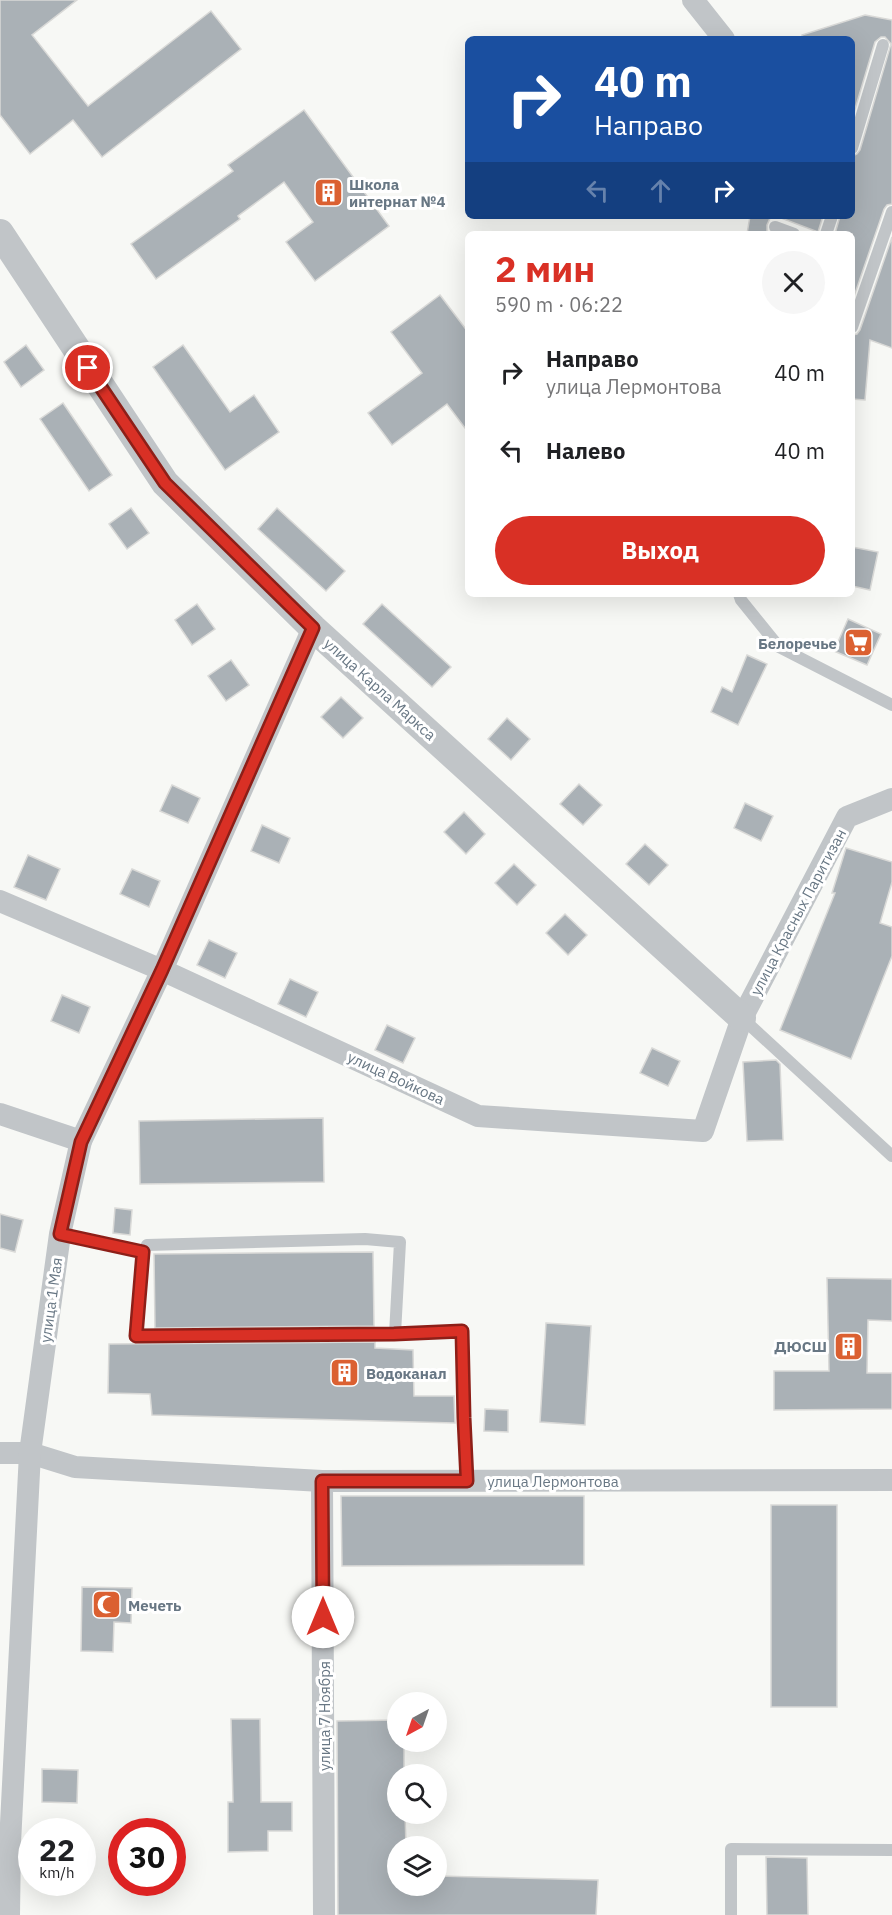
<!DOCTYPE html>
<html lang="ru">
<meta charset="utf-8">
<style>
body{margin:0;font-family:"IBM Plex Sans",sans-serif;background:#f6f6f6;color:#202124;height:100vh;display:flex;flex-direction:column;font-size:22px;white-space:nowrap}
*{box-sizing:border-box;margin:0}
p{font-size:20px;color:#757577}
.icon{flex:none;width:33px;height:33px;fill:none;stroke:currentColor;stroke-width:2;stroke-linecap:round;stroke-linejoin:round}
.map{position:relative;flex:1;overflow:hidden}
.drawer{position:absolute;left:465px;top:231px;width:390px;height:366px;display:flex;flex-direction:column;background:#fff;border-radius:9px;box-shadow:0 6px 24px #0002}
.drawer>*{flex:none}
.top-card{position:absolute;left:465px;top:36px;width:390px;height:183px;border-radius:9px;box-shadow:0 6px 24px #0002;background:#1a4fa0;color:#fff;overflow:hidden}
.needle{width:39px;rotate:220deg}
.fabs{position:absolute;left:387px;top:1692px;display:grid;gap:12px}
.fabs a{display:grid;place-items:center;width:60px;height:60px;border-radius:50%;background:#fff;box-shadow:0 6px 24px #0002;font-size:30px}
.speed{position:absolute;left:18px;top:1818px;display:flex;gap:12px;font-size:30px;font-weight:700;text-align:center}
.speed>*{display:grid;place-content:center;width:78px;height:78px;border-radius:50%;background:#fff;box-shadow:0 6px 24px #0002;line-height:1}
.speed small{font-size:15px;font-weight:400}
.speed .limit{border:9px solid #d22;background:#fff;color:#111}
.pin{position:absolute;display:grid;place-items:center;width:51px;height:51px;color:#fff;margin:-26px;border:3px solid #fff;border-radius:50%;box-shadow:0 2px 6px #0007}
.me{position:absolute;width:66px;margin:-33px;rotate:0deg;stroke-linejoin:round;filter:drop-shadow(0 0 4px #0008)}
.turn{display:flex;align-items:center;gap:21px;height:126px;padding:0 30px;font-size:27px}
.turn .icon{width:78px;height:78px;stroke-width:2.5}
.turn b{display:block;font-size:42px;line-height:51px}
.lanes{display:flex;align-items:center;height:57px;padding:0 30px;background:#0003;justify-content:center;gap:30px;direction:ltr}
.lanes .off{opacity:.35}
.round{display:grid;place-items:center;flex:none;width:63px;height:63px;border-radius:32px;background:#f6f6f6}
.summary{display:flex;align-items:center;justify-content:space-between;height:102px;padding:0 30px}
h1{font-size:36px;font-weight:700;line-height:45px;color:#d93025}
.button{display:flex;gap:12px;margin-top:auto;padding:12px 30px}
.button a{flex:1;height:69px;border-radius:36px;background:#d93025;color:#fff;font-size:24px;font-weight:700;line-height:69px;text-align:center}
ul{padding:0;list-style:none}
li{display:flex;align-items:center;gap:18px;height:78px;padding:0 30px}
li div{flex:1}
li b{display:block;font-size:22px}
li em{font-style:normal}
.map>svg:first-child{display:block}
</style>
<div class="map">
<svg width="892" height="1915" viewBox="0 0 892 1915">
<rect width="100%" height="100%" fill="#f7f8f5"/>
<g fill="#aab1b6" stroke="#d9d9d7" stroke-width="1.5">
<polygon points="0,0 77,0 32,35 88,106 211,11 241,49 102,157 73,120 30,154 0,115"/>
<polygon points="865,15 892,20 892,204 887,205 884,209 852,302 852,234 835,234 840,216 852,216 852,156 857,154 860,150 891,44 885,37 881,37 875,42 852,119 852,39 802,39 802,35"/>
<polygon points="304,110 389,226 315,281 286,242 313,222 284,182 238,216 240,219 156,279 131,244 233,171 228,165"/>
<polygon points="750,216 771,216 767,225 767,234 747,234"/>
<polygon points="781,216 823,216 818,232 781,218"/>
<polygon points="892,237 892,348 870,340 865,400 852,399 852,335 857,334 860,330"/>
<polygon points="440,295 468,332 468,432 447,404 392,445 368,413 422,373 391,332"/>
<polygon points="26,345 44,370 21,387 4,362"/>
<polygon points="183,345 230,412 254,395 279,432 225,470 153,367"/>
<polygon points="63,403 112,475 89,491 40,419"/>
<polygon points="131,508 149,533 127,549 109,524"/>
<polygon points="277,508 345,571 326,591 258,529"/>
<polygon points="852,547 878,552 870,590 852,586"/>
<polygon points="197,604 215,629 192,645 175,620"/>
<polygon points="382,604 451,667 432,687 363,624"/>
<polygon points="848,619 881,634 867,665 834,651"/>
<polygon points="747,655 767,664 738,725 711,712 722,687 732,692"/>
<polygon points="231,660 249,685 226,701 208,676"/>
<polygon points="341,697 363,718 343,738 321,717"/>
<polygon points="507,718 530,739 511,760 488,739"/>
<polygon points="579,784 602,805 583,825 560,804"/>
<polygon points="172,785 200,798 188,823 160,811"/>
<polygon points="745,803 773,816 761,841 734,828"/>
<polygon points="464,812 485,834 466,854 444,832"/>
<polygon points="262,825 290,838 279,863 251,851"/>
<polygon points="645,844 668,865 649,885 626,864"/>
<polygon points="846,848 892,862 892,882 880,923 892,927 892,956 851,1059 780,1030 835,893 832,893"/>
<polygon points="28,855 60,869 46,900 14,887"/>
<polygon points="514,864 536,885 517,905 495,883"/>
<polygon points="132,869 160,881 149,907 120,894"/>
<polygon points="565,914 587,935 568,955 546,933"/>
<polygon points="209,940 237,953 225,978 197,965"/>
<polygon points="290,979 318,992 306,1017 278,1004"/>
<polygon points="62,995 90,1007 79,1033 51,1021"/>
<polygon points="387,1025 415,1038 403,1063 375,1050"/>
<polygon points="652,1048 680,1061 668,1086 640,1073"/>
<polygon points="776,1060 780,1064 783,1140 747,1141 743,1062"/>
<polygon points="323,1118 324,1182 140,1184 139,1121"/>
<polygon points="115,1208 132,1210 130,1235 113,1233"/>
<polygon points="0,1214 23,1220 15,1252 0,1248"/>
<polygon points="373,1252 374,1326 155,1328 154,1254"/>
<polygon points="827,1278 892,1279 892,1321 868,1320 867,1373 892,1373 892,1409 774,1410 774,1371 829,1371"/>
<polygon points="546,1323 591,1326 585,1425 540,1422"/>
<polygon points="375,1342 375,1348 413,1350 414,1396 454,1396 455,1423 152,1415 150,1394 108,1393 109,1344"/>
<polygon points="485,1409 508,1410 508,1432 484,1431"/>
<polygon points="341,1496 584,1496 584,1565 342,1566"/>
<rect x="771" y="1505" width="66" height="202"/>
<polygon points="82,1587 132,1588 131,1623 114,1622 113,1652 81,1651"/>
<polygon points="231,1719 260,1719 261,1802 292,1802 292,1831 268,1831 268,1851 228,1852 228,1802 233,1802"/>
<polygon points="398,1720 398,1742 404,1742 404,1774 398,1774 398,1814 405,1814 406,1846 398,1846 398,1886 436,1886 436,1876 598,1880 596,1915 338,1915 337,1721"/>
<polygon points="42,1769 78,1770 77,1803 42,1802"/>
<polygon points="766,1857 807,1858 808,1915 767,1915"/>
</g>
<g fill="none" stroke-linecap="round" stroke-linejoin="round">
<g stroke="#c1c5c8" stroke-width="12">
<polyline points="852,148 883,45"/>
<polyline points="775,227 794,234"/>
<polyline points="826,234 832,216"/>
<polyline points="852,327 892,212"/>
<polyline points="739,594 741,600 779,647 892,705"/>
<polyline points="742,1018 892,1156"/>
<polyline points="60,1234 143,1253"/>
<polyline points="395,1334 400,1242 365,1239 147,1245 143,1253 136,1336 395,1334 462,1331 463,1418 467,1481"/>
<polyline points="731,1915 731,1849 892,1850"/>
</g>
<g stroke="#c1c5c8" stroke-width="22">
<polyline points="693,0 724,39"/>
<polyline points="0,901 162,970 478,1116 703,1131 742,1018 847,817 892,799"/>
<polyline points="0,1114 81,1141"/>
<polyline points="0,1453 30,1453 75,1467 322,1481 892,1480"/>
<polyline points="322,1481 324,1915"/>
<polyline points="9,1915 10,1843 30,1453 60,1234 81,1141 162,970 313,628"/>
</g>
<polyline stroke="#c1c5c8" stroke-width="28" points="0,233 165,483 313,628 742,1018"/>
</g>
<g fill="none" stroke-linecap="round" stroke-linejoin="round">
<defs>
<polyline id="route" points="88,368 165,483 313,628 162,970 81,1142 60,1234 143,1252 136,1336 394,1334 462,1331 464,1418 467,1481 322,1481 323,1617"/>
</defs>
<use href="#route" stroke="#8d1f18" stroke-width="15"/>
<use href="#route" stroke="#d93025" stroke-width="10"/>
</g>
<defs>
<symbol id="building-square" viewBox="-11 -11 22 22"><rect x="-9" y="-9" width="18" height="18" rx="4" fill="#db6031" stroke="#fff"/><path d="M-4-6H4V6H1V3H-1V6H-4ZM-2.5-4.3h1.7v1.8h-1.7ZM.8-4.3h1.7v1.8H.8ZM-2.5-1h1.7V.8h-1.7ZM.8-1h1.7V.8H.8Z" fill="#fff"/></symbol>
<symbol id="supermarket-square" viewBox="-11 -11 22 22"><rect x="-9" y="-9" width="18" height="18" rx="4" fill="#db6031" stroke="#fff"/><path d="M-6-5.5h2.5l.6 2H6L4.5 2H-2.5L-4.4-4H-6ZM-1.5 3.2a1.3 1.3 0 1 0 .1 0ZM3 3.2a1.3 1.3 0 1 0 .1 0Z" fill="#fff"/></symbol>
<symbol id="mosque-square" viewBox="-11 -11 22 22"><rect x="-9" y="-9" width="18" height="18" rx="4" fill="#db6031" stroke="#fff"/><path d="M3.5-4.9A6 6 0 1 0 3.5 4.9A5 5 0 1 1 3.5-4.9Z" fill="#fff"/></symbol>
</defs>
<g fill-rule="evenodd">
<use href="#building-square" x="312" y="176" width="33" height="33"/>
<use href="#supermarket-square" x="842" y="626" width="33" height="33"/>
<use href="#building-square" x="832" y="1330" width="33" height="33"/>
<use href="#building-square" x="328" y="1356" width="33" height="33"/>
<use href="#mosque-square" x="90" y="1588" width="33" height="33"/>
</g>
<g text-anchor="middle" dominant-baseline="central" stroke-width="6" stroke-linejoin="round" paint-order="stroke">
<g font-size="15" font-weight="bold" fill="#687784" stroke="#fff" text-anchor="start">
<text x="349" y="184">Школа<tspan x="349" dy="17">интернат №4</tspan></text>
<text x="837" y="643" text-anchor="end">Белоречье</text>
<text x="827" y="1346" text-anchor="end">ДЮСШ</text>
<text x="366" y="1373">Водоканал</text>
<text x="128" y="1605">Мечеть</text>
</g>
<g font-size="15" fill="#687784" stroke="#fff">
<text transform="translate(380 689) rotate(42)">улица Карла Маркса</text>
<text transform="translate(798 912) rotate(-62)">улица Красных Паритизан</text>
<text transform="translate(396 1078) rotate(25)">улица Войкова</text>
<text transform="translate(51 1300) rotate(-82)">улица 1 Мая</text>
<text x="553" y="1481">улица Лермонтова</text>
<text transform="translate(324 1716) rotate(-90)">улица 7 Ноября</text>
</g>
</g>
</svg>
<div class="fabs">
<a><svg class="needle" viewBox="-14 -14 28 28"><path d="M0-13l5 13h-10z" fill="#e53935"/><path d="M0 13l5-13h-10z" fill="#757577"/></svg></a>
<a><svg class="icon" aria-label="search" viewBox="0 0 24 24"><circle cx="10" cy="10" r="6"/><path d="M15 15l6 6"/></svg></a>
<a><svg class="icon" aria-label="layers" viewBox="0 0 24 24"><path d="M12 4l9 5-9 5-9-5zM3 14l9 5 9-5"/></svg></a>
</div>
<div class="speed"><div>22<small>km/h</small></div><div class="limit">30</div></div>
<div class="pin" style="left:88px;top:368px;background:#d93025"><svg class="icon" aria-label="arrive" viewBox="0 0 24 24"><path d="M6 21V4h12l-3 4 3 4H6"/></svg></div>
<svg class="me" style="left:323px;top:1617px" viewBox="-20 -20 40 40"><circle r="19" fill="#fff"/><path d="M0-13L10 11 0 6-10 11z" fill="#d93025"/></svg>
<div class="top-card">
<div class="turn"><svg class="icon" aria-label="right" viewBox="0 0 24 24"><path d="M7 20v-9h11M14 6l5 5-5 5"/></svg><div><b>40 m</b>Направо</div></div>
<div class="lanes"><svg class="icon off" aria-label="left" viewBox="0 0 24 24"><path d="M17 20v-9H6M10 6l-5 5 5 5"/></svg><svg class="icon off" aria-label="ahead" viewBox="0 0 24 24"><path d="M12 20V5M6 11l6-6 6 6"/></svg><svg class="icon" aria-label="right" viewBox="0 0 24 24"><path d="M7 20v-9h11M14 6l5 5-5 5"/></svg></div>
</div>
<section class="drawer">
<div class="summary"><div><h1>2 мин</h1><p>590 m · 06:22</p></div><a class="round"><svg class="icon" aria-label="close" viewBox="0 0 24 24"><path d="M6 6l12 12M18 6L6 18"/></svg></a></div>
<ul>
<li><svg class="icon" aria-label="right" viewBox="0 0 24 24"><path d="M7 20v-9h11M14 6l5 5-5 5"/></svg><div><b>Направо</b><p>улица Лермонтова</p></div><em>40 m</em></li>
<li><svg class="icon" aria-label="left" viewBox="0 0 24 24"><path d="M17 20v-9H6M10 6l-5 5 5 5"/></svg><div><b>Налево</b></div><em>40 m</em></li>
</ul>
<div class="button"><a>Выход</a></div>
</section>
</div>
